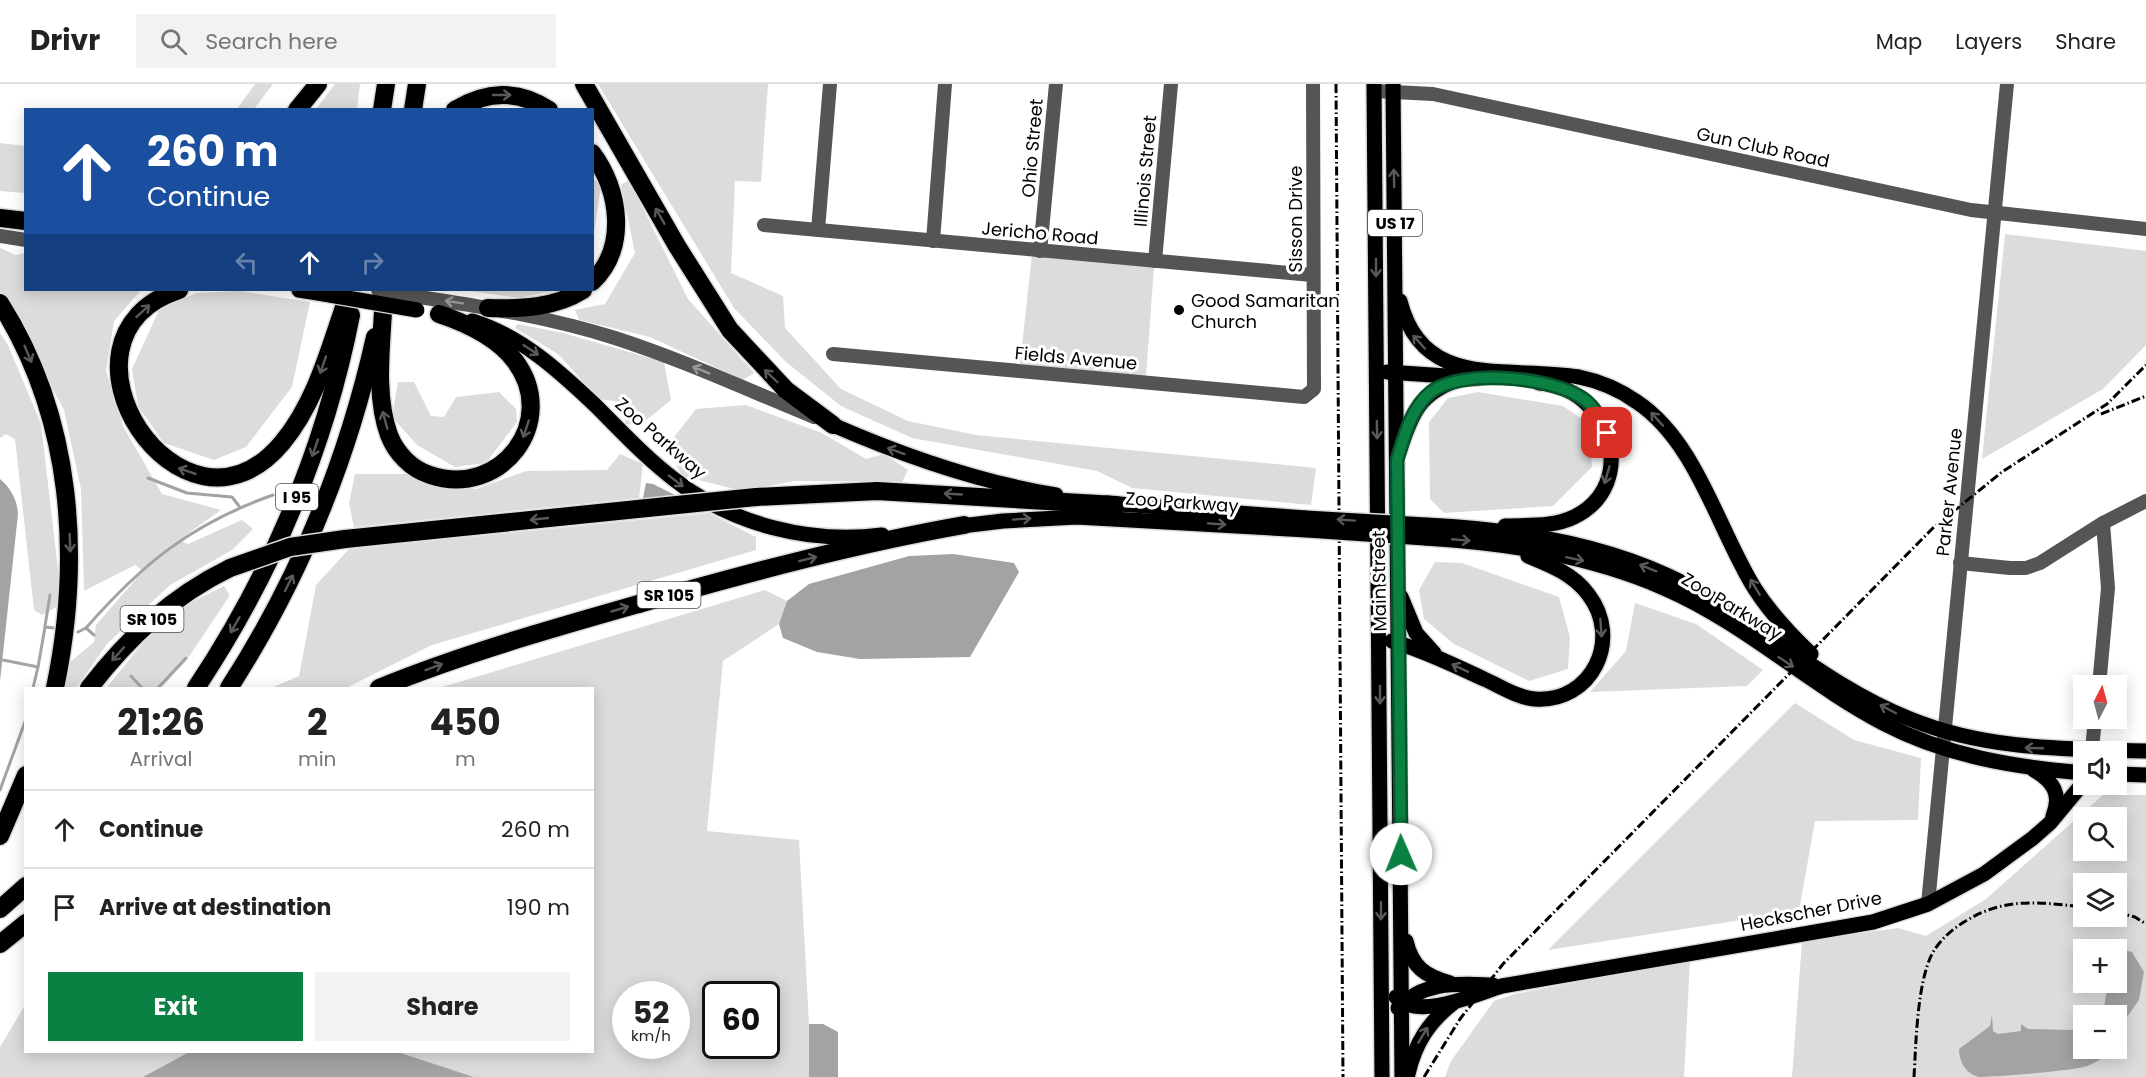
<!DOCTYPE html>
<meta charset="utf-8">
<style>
body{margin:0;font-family:Poppins,sans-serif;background:#f2f2f2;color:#222;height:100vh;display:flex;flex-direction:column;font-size:22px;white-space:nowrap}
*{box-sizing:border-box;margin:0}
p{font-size:20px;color:#767676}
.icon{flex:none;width:33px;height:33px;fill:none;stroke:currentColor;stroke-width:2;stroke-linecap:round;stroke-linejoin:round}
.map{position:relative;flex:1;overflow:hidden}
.drawer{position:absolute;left:24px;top:603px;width:570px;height:366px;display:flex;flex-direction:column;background:#fff;border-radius:0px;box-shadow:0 3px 15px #0003}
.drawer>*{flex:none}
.top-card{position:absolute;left:24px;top:24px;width:570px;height:183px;border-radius:0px;box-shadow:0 3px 15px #0003;background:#1a4fa0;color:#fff;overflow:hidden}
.needle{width:39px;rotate:6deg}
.buttons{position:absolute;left:2073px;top:591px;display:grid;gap:12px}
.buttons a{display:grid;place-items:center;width:54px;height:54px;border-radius:0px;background:#fff;box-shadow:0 3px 15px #0003;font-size:30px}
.speed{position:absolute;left:612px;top:897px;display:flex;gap:12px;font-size:30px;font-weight:700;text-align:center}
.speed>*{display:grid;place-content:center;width:78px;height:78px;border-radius:50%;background:#fff;box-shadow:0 3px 15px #0003;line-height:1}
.speed small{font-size:15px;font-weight:400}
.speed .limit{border:3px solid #111;border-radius:9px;background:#fff;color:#111}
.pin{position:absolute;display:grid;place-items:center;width:51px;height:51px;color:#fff;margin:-26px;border-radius:12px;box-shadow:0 3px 9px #0006}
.me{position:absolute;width:66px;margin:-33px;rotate:359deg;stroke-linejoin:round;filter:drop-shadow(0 0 4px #0008)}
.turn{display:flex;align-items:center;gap:21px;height:126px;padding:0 24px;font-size:27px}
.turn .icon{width:78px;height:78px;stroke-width:2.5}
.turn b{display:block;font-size:42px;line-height:51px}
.lanes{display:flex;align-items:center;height:57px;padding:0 24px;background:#0003;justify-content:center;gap:30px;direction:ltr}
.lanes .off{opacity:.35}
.eta{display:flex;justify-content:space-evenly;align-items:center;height:102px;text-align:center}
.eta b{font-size:36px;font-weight:700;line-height:42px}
.cta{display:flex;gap:12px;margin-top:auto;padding:12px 24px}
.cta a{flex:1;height:69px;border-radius:0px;background:#0b8043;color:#fff;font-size:24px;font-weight:700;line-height:69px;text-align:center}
.cta a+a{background:#f2f2f2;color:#222}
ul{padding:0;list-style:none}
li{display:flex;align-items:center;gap:18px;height:78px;padding:0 24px;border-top:2px solid #e0e0e0}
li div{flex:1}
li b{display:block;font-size:22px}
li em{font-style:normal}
header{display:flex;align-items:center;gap:36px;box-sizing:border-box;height:84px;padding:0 30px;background:#fff;border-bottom:2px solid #e0e0e0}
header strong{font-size:28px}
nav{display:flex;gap:33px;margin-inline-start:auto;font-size:21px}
.search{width:420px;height:54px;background:#f2f2f2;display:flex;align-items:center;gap:15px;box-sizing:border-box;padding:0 21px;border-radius:0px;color:#767676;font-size:22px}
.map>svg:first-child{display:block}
</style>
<header>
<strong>Drivr</strong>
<div class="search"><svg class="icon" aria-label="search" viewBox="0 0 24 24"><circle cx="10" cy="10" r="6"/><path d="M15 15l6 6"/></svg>Search here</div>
<nav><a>Map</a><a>Layers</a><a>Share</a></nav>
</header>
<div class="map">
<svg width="2146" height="993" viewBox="0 0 2146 993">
<rect width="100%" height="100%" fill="#fff"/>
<g fill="#dcdcdc" fill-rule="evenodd">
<polygon points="255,0 273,0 254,25 237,25"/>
<polygon points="335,0 360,0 357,25 316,25"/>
<polygon points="598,0 768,0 761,98 735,97 731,189 783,212 785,244 841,305 908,337 976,351 1316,384 1311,421 1132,404 1097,387 912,354 841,322 786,278 734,224"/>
<polygon points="0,59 25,62 25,109 0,107"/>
<polygon points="593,94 601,102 593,155"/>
<polygon points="629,96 688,215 754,289 743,296 650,253 579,236 575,226 605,220 635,169 621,101"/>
<polygon points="2005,150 2146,167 2146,261 2103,305 1982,375"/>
<polygon points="0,164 16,171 25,169 26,206 141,206 114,237 106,287 123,342 162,410 221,426 179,456 188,460 242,436 253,445 232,466 170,501 107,560 76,604 65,604 70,578 94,558 96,541 143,487 135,481 84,507 81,405 64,326 0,208"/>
<polygon points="1032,170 1154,183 1146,292 1020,280"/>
<polygon points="465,206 558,206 518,214"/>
<polygon points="240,207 310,218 292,303 246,363 214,376 164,359 138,322 132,285 159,226 196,209"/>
<polygon points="517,240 563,249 664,278 671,316 639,342 626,340 619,318 599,315 558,270 515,244"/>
<polygon points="0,249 8,261 41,340 62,520 42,531 34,526 15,355 6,350 0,354"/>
<polygon points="398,298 414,298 431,332 444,333 456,313 499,308 516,325 517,338 486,379 455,383 417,361 392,333"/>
<polygon points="1478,308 1563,322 1589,340 1592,383 1553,422 1444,429 1430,415 1429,338 1448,314"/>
<polygon points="746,321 822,349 866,375 884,370 908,386 902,398 794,397 743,407 682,392 667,362 696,325"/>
<polygon points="620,370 643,380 639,414 354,443 349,419 355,390 407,390 425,400 476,405 526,387 607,386"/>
<polygon points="709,429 756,453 756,466 432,561 346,604 271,604 299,592 316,501 349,465"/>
<polygon points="1435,478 1462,479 1559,513 1570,553 1568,585 1529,597 1454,560 1424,535 1419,506"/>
<polygon points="224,502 230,511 186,577 161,604 106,604 143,559 180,524"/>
<path d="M765,506L787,517L779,540L723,577L707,747L799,756L809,940V993H474L398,968H592V604H439ZM626,910H676V962H626ZM716,910H766V962H716Z"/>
<polygon points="1635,519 1696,540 1763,586 1747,602 1590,608 1626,567"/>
<polygon points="1795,619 1854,656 1921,674 1918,736 1815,737 1799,827 1548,866"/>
<path d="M2103,711H2146V993H1792L1802,857L1898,844L1926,852L1986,815ZM2084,734H2116V766H2084ZM2084,800H2116V832H2084ZM2084,866H2116V898H2084ZM2084,932H2116V964H2084Z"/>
<polygon points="1690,876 1684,993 1445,993 1451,977 1494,917 1515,910"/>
<polygon points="25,921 26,968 189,968 143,993 0,993 0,963"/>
</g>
<g fill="#a3a3a3">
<path d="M0,395C11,404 17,416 18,430L0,597Z"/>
<polygon points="646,399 653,400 679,413 647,416 643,414"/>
<polygon points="953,470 1014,479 1019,488 970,573 860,575 817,568 783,554 779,540 787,517 809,500 909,472"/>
<polygon points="2118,865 2132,868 2144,888 2139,916 2127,933 2117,961 2116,932 2097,931 2104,923 2108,899 2116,898"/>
<path d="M1992,931L1993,947L1998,950L2021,947V940L2028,945L2074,946L2083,937L2084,964L2114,965C2108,972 2096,978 2087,982C2073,987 1993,993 1979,993C1966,990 1959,978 1959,965L1990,942Z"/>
<polygon points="809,940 823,940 838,948 838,993 809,993"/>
<polygon points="189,968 398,968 474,993 143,993"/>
</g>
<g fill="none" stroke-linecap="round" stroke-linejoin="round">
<g stroke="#a3a3a3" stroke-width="3">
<polyline points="148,394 187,409 232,413 239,422"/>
<polyline points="45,542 50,511"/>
<polyline points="86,544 94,551"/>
<path d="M78,548L86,544C142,480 191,440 273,411"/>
<polyline points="3,576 38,583 33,604"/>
<polyline points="38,583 45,543 54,544"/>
<polyline points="131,592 142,604"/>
<polyline points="158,604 186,574"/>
<polyline points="0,706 26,635"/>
</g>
<defs>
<g id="major">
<polyline points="1374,0 1382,993"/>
<polyline points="1393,0 1402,993"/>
<polyline points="299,206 318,209"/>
<path d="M1400,217C1423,308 1508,281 1579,293C1599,297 1620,306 1637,318C1697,358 1718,446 1755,505C1771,530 1790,550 1811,570"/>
<path d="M472,237C521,252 558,286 595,321C621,347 646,374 675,396C733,441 810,460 882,451"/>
<polyline points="1387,288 1477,294"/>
<path d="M833,341C904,372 978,398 1056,411"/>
<path d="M1400,365C1412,329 1420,309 1458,296"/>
<polyline points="1106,419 1306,434"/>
<path d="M1426,441C1513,445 1606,459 1685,500C1762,540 1828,603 1910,635C1986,666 2065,665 2146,667"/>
<path d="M1505,442C1527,441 1554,443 1574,433C1641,400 1610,303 1539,299"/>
<polyline points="953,443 1003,437 1077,433 1307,446"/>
<path d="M1425,454C1506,459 1588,471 1664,504C1743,538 1807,599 1883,639C1946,672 2013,683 2084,689"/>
<polyline points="1401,513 1416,549 1434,569"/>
<path d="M1392,557C1424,567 1454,581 1484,595C1500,602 1518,614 1535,615C1592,619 1623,555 1588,510C1573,490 1550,481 1528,472"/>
<path d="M2034,686C2053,697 2062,710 2053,732"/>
<polyline points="2116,690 2146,691"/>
<path d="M1406,857C1412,883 1425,892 1450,899"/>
<path d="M1396,913C1419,937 1475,910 1502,902L1873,838L1928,820L1984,790L2033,754L2050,739L2084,698"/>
<path d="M1398,924C1425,896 1458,900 1493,901"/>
<path d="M1408,990C1415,959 1429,938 1453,919"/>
</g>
<g id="highway">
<polyline points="584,0 677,162 730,246 786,306 833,341"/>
<polyline points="297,26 318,0"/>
<polyline points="382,26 386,0"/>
<polyline points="413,26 417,0"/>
<path d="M455,26C486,7 518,5 549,26"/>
<path d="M592,69C620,106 628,164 592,198"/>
<polyline points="0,134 26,137"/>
<path d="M179,206C35,254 182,478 282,359C318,316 331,258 350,206"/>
<path d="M384,206C383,252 373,307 389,351C396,369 411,385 430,391C501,415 560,337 515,277C497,253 466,239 439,230"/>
<path d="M0,219C73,334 82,474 55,604"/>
<path d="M488,224C521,225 555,224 583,206"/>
<polyline points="756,413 877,407 1116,421"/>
<polyline points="345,455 667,422"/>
<path d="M89,604C128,554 172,512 230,484"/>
<path d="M196,604C271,491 325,364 351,231"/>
<path d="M229,604C298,497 347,378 375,253"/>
<path d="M379,604C465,569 554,544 642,519C748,489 856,460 964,441"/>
<polyline points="0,752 26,691"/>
<polyline points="0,825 26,802"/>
<polyline points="0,860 26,839"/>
</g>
</defs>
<use href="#major" stroke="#dbdbdb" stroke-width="18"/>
<use href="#highway" stroke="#dbdbdb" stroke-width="21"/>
<g stroke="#555" stroke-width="14">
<polyline points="1374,7 1433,10 1971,126 2146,145"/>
<polyline points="764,141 1312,191"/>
<polyline points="818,146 830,0"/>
<polyline points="0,152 26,156"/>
<polyline points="933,157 945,0"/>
<polyline points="1040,167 1056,0"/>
<polyline points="1155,177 1171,0"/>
<path d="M419,213C485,223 552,234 615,254C683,276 748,306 814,333"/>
<polyline points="833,270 1304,313 1314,305 1313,0"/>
<polyline points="1960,479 2010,484 2026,484 2040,479 2103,439 2146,417"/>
<polyline points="2099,602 2108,504 2103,439"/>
<polyline points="2092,666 2095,634"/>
<polyline points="1928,820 2007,0"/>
</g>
<use href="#major" stroke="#000" stroke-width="15"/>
<use href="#highway" stroke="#000" stroke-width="18"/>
<g stroke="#000" stroke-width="3" stroke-dasharray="9 3 1.5 3" stroke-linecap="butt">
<polyline points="1336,0 1343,993"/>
<polyline points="2101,330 2146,312"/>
<polyline points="2116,828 2135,833 2146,840"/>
<polyline points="1424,993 1460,935 1503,880 1933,444 2002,388 2107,320 2146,281"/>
<path d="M1914,993C1916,959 1917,900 1932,870C1939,857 1951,846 1964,838C2004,813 2038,818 2084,823"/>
</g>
<defs>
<g id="major-bridge">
<polyline points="318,209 417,226"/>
<polyline points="1306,434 1426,441"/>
<polyline points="1307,446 1425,454"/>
</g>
<g id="highway-bridge">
<polyline points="667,422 756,413"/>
<polyline points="230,484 290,463 345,455"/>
</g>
</defs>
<use href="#major-bridge" stroke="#dbdbdb" stroke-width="18" stroke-linecap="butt"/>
<use href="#highway-bridge" stroke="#dbdbdb" stroke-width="21" stroke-linecap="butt"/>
<polyline stroke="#555" stroke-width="14" points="378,206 419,213"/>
<use href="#major-bridge" stroke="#000" stroke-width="15"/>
<use href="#highway-bridge" stroke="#000" stroke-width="18"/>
</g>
<defs><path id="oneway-shaft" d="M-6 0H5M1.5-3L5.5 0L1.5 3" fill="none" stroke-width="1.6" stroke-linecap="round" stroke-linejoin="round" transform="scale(1.5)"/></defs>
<g stroke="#595959">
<use href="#oneway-shaft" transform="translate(502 11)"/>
<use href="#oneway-shaft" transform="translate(1394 94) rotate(-91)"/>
<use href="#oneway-shaft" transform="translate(660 132) rotate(-120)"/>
<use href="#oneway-shaft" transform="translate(1376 184) rotate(90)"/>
<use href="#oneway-shaft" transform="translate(143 227) rotate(-42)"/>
<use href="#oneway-shaft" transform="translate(1419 258) rotate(-132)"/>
<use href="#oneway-shaft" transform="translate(531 266) rotate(33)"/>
<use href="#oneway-shaft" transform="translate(28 270) rotate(67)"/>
<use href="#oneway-shaft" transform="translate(323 281) rotate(109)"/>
<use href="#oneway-shaft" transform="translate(771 292) rotate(-136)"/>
<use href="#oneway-shaft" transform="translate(1657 335) rotate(-132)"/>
<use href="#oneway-shaft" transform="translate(385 336) rotate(-105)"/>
<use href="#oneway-shaft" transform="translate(526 345) rotate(108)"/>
<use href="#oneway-shaft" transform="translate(1377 346) rotate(89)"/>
<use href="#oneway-shaft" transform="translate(315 364) rotate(109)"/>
<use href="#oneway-shaft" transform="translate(896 367) rotate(-160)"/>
<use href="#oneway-shaft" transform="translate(187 387) rotate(-161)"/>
<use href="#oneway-shaft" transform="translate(1607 391) rotate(106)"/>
<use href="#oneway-shaft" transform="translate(676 397) rotate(38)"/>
<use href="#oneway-shaft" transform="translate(953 410) rotate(-177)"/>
<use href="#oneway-shaft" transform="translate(539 435) rotate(174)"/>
<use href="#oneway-shaft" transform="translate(1022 435) rotate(-4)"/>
<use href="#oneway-shaft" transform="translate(1346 436) rotate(-176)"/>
<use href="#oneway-shaft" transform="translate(1217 440) rotate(4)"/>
<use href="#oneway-shaft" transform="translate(1461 456) rotate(5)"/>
<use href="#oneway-shaft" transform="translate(70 459) rotate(88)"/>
<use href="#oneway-shaft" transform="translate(808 475) rotate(-14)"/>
<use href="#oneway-shaft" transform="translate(1575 475) rotate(12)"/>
<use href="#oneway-shaft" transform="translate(1648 484) rotate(-158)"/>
<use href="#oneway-shaft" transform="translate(289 499) rotate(-64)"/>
<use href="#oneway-shaft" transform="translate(1755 503) rotate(-121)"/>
<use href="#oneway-shaft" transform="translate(620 525) rotate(-16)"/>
<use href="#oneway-shaft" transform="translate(235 541) rotate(120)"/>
<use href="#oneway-shaft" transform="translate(1601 544) rotate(86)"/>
<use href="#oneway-shaft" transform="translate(118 570) rotate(132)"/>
<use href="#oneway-shaft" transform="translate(1786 578) rotate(34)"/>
<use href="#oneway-shaft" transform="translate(434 583) rotate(-20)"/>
<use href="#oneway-shaft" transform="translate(1460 584) rotate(-155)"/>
<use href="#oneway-shaft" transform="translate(1380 611) rotate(90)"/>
<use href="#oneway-shaft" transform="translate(1888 625) rotate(-152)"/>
<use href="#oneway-shaft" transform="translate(2034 664) rotate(-178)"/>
<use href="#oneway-shaft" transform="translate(1381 827) rotate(90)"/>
<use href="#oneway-shaft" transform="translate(1423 951) rotate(-59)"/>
</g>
<g stroke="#999">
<use href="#oneway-shaft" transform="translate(454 218) rotate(-171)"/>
<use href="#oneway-shaft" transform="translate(701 286) rotate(-158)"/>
</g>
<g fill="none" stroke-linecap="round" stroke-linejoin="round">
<defs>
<path id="route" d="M1401,770L1397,376C1404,353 1411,324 1431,308C1462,285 1545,293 1577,311C1593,319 1600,333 1607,349"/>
</defs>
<use href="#route" stroke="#07532c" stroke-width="15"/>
<use href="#route" stroke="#0b8043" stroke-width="10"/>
</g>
<circle fill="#000" stroke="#fff" stroke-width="2" cx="1179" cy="226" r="6"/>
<g text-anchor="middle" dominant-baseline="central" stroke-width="6" stroke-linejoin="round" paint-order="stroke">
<g fill="#fff" stroke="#4c4c4c" stroke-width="1.5">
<rect x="1368" y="126" width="54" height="26" rx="4.5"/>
<rect x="276" y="400" width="42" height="26" rx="4.5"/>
<rect x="637.5" y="498" width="63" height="26" rx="4.5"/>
<rect x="120.5" y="522" width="63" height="26" rx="4.5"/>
</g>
<g font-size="16" font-weight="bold" fill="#000">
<text x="1395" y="139">US 17</text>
<text x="297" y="413">I 95</text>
<text x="669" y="511">SR 105</text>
<text x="152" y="535">SR 105</text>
</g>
<g font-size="18" fill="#000" stroke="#fff">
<text transform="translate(1763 63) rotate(12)">Gun Club Road</text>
<text transform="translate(1032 64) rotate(-85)">Ohio Street</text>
<text transform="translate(1145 87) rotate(-85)">Illinois Street</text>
<text transform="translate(1295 135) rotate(-90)">Sisson Drive</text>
<text transform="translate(1040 149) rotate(5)">Jericho Road</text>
<text transform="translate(1076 274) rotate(5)">Fields Avenue</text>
<text transform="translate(661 354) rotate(41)">Zoo Parkway</text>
<text transform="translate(1949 408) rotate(-84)">Parker Avenue</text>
<text transform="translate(1182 418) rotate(4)">Zoo Parkway</text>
<text transform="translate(1379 497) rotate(-91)">Main Street</text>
<text transform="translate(1732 522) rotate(31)">Zoo Parkway</text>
<text transform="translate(1811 827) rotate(-11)">Heckscher Drive</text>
</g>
<g font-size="18" fill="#000" stroke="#fff" text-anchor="start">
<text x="1191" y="216">Good Samaritan<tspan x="1191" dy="21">Church</tspan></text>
</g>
</g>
</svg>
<div class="buttons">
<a><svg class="needle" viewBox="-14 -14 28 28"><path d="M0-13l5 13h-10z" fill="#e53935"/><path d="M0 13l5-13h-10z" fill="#767676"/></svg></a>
<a><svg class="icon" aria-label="sound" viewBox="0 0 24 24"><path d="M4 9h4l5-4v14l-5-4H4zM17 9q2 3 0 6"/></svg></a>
<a><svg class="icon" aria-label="search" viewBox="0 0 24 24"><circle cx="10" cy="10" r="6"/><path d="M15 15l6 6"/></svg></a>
<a><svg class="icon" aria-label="layers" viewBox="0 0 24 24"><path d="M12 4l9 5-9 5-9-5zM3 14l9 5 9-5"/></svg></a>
<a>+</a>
<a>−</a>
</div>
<div class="speed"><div>52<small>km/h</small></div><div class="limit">60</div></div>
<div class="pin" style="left:1607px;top:349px;background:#d93025"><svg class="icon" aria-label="arrive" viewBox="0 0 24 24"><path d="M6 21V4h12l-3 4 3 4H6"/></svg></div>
<svg class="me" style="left:1401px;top:770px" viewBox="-20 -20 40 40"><circle r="19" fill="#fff"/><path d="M0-13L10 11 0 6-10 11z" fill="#0b8043"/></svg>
<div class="top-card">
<div class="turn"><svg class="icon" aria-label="ahead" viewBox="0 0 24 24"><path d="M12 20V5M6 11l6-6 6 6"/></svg><div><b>260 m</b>Continue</div></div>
<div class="lanes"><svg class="icon off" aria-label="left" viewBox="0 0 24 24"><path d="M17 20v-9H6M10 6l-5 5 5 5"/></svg><svg class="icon" aria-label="ahead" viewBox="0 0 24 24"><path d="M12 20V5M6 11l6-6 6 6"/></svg><svg class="icon off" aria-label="right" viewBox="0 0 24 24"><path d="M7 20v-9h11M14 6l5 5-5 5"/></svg></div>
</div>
<section class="drawer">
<div class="eta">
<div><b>21:26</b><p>Arrival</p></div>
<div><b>2</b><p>min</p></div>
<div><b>450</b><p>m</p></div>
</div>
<ul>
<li><svg class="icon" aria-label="ahead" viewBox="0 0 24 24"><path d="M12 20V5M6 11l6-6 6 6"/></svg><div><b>Continue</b></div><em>260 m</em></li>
<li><svg class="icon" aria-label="arrive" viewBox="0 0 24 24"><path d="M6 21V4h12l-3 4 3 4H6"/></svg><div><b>Arrive at destination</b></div><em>190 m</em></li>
</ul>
<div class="cta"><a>Exit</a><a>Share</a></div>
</section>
</div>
